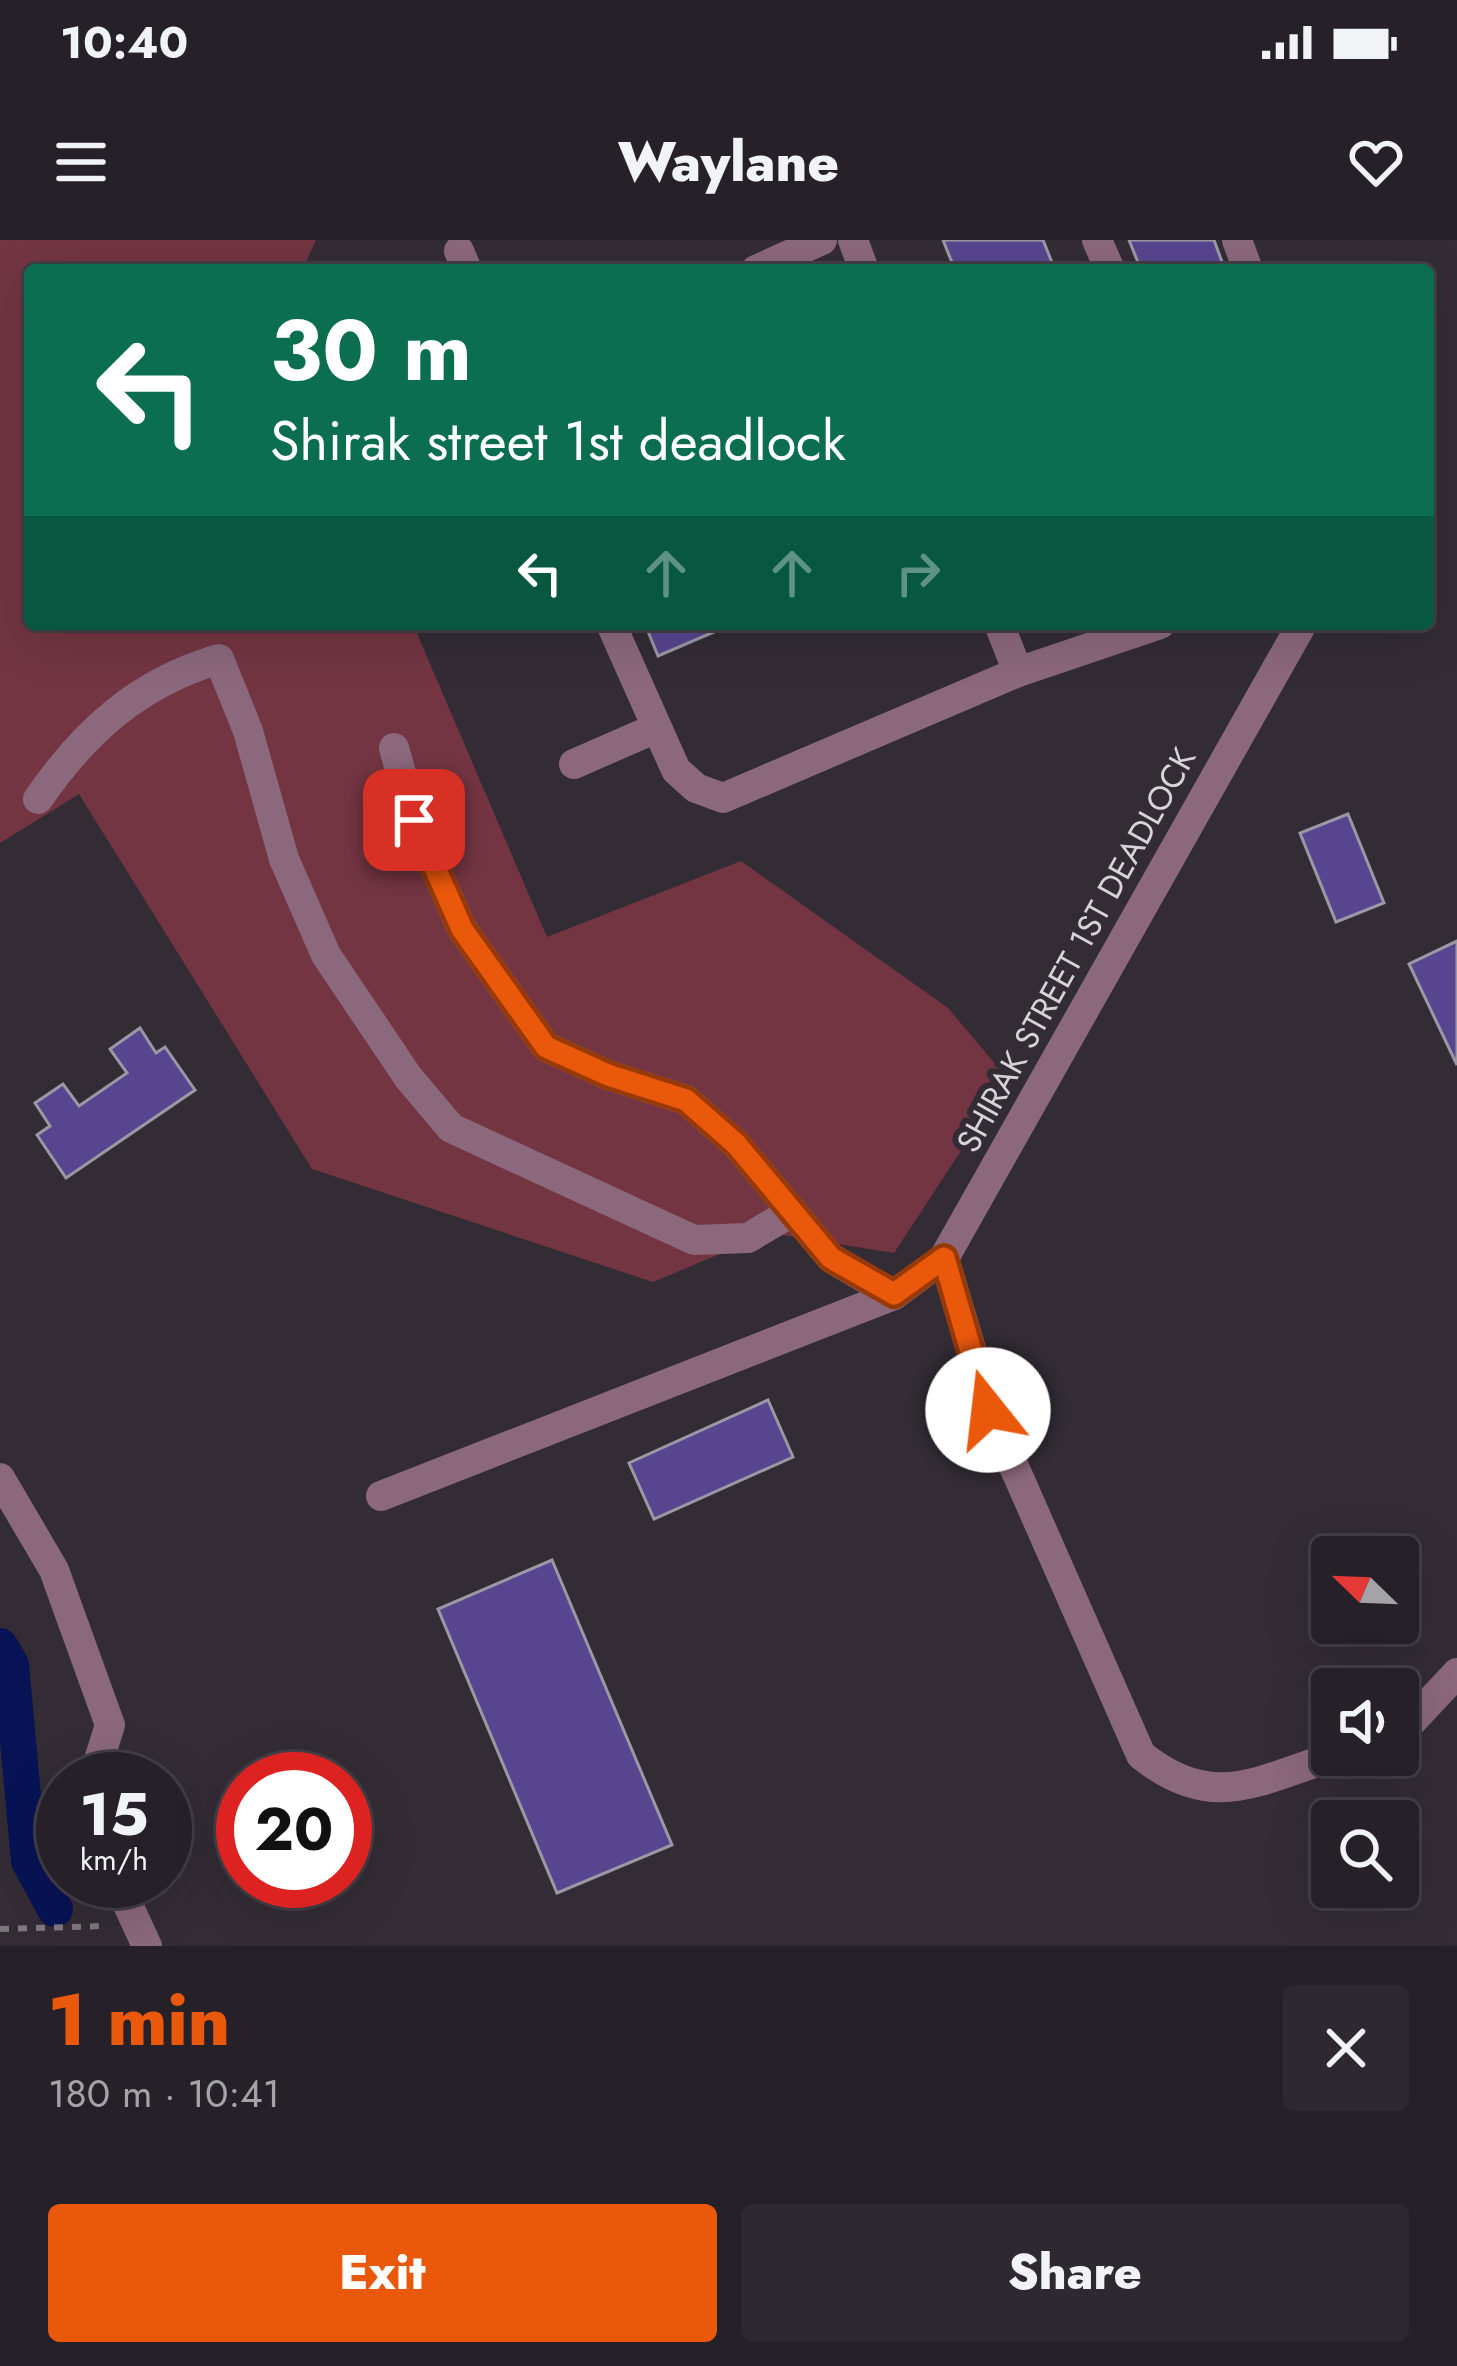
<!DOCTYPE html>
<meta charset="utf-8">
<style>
body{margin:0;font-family:Jost,sans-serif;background:#2e2930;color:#f1f3f6;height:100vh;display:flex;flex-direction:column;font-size:45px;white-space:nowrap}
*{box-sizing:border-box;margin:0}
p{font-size:39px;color:#a4a3a8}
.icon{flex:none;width:66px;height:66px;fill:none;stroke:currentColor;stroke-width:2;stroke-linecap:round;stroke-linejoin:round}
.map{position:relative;height:1706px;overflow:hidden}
.details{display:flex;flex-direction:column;background:#262128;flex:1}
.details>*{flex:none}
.banner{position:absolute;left:24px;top:24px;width:1410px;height:366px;border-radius:12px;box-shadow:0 12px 48px #0002,0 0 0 3px #423e45;background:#0b6e4f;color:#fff;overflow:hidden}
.needle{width:78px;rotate:293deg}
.controls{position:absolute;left:1311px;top:1296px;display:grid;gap:24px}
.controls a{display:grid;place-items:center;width:108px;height:108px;border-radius:12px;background:#262128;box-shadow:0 12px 48px #0002,0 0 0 3px #423e45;font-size:60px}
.speed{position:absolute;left:36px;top:1512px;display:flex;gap:24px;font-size:60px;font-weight:700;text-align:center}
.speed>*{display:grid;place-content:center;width:156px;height:156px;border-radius:50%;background:#262128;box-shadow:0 12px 48px #0002,0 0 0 3px #423e45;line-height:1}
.speed small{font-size:30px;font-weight:400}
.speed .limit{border:18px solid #d22;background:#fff;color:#111}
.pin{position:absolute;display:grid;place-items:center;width:102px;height:102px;color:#fff;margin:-51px;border-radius:24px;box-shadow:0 6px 18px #0006}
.me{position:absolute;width:132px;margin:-66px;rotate:344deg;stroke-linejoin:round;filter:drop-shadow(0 0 9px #0008)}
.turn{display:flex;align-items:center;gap:42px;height:252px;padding:0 48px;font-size:54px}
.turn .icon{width:156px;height:156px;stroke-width:2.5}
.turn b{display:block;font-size:84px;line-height:102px}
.lanes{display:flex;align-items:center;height:114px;padding:0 48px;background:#0003;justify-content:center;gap:60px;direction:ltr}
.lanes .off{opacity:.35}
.round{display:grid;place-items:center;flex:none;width:126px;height:126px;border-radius:12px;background:#2e2930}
.headline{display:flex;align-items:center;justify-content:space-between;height:204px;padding:0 48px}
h1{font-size:72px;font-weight:800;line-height:90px;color:#ea580c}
.action{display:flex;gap:24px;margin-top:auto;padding:24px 48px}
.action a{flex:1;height:138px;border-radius:12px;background:#ea580c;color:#fff;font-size:48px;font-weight:800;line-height:138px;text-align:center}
.action a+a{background:#2e2930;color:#f1f3f6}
.status{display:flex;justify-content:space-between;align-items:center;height:84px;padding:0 60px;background:#262128;direction:ltr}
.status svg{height:33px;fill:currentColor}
header{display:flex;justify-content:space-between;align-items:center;height:156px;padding:0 48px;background:#262128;font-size:54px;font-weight:800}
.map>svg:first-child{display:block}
</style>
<div class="status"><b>10:40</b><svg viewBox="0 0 49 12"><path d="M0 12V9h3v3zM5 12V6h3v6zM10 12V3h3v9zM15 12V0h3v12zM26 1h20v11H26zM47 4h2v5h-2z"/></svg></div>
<header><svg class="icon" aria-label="menu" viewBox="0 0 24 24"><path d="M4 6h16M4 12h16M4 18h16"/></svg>Waylane<svg class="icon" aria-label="heart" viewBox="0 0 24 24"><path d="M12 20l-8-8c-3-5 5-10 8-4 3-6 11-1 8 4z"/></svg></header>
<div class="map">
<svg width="1457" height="1706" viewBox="0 0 1457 1706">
<rect width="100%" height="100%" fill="#332c35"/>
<polygon fill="#733542" points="0,0 316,0 302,30 30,30 30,384 413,384 547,697 741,621 948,768 1008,839 894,1013 770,993 653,1042 312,929 79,554 0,603"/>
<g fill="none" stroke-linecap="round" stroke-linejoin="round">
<polyline stroke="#081355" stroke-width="36" points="0,1406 11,1425 29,1621 55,1669"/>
</g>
<g fill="#57458f" stroke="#9998a4" stroke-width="3">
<polygon points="943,0 1043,0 1055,30 955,30"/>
<polygon points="1129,0 1214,0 1225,30 1141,30"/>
<polygon points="645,384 727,384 728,386 658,416"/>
<polygon points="1348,574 1384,663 1336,682 1300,593"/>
<polygon points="1457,701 1457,825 1409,724"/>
<polygon points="140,788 156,813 165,807 195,850 66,938 37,895 50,886 35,863 63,844 79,866 127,833 110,809"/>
<polygon points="768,1160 793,1217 654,1279 629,1223"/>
<polygon points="552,1320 672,1605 557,1653 438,1369"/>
</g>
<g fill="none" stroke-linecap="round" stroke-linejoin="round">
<polyline stroke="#7d777e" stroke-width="6" stroke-dasharray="9 9" stroke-linecap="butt" points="0,1689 103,1686"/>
<g stroke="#8b687c" stroke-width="30">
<polyline points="853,0 864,30"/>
<polyline points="1097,0 1110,30"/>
<polyline points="1237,0 1248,30"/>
<polyline points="459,11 467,30"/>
<polyline points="756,30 822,0"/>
<polyline points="611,384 676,530 696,548 723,558 1018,432 999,384"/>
<polyline points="1018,432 1160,384"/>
<polyline points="394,508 414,580 462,689 546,807 608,835 686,860 736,904 831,1018 894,1055"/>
<polyline points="574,524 654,489"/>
<path d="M38,559C85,491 138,443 219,419L248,491L284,619L326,715L408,837L451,888L694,1000L748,998L790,973"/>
<path d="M944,1018L989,1170L1141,1515C1213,1573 1258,1540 1338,1515"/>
<polyline points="0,1238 54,1330 110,1485 93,1539"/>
<polyline points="381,1256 894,1055 944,1018 1302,384"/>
<polyline points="1398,1496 1457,1433"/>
<polyline points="117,1641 147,1706"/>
</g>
</g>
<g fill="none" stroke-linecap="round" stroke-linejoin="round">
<defs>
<polyline id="route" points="414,580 462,689 546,807 608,835 686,860 736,904 831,1018 894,1054 944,1018 988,1170"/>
</defs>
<use href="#route" stroke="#983908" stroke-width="30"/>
<use href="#route" stroke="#ea580c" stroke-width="21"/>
</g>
<g text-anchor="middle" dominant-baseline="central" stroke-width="12" stroke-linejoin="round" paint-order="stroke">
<g font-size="33" fill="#d7d3d8" stroke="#332c35">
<text transform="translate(1076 710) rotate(-61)">SHIRAK STREET 1ST DEADLOCK</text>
</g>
</g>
</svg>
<div class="controls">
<a><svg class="needle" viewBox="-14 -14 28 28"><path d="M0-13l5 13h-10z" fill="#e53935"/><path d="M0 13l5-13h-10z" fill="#a4a3a8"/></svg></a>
<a><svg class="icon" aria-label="sound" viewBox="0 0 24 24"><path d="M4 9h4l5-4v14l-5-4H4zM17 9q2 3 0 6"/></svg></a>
<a><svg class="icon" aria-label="search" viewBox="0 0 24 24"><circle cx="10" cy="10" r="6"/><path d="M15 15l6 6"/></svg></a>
</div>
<div class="speed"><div>15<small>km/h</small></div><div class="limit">20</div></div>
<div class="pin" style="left:414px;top:580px;background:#d93025"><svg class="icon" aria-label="arrive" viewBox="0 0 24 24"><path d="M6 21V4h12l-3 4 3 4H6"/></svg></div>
<svg class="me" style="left:988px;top:1170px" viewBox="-20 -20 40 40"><circle r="19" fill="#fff"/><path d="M0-13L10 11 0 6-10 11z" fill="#ea580c"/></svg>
<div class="banner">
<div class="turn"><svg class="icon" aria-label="left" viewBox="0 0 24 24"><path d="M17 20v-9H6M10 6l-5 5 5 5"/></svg><div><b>30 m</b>Shirak street 1st deadlock</div></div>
<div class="lanes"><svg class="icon" aria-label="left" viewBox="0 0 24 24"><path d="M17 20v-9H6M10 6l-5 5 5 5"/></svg><svg class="icon off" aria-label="ahead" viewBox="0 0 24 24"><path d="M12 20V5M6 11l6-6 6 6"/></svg><svg class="icon off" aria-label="ahead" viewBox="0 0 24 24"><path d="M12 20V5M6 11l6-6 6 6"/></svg><svg class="icon off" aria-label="right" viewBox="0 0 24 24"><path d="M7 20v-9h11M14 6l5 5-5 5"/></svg></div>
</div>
</div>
<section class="details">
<div class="headline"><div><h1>1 min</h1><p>180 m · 10:41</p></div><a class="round"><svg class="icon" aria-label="close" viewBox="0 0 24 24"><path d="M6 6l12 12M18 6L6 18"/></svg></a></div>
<div class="action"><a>Exit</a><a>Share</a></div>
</section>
